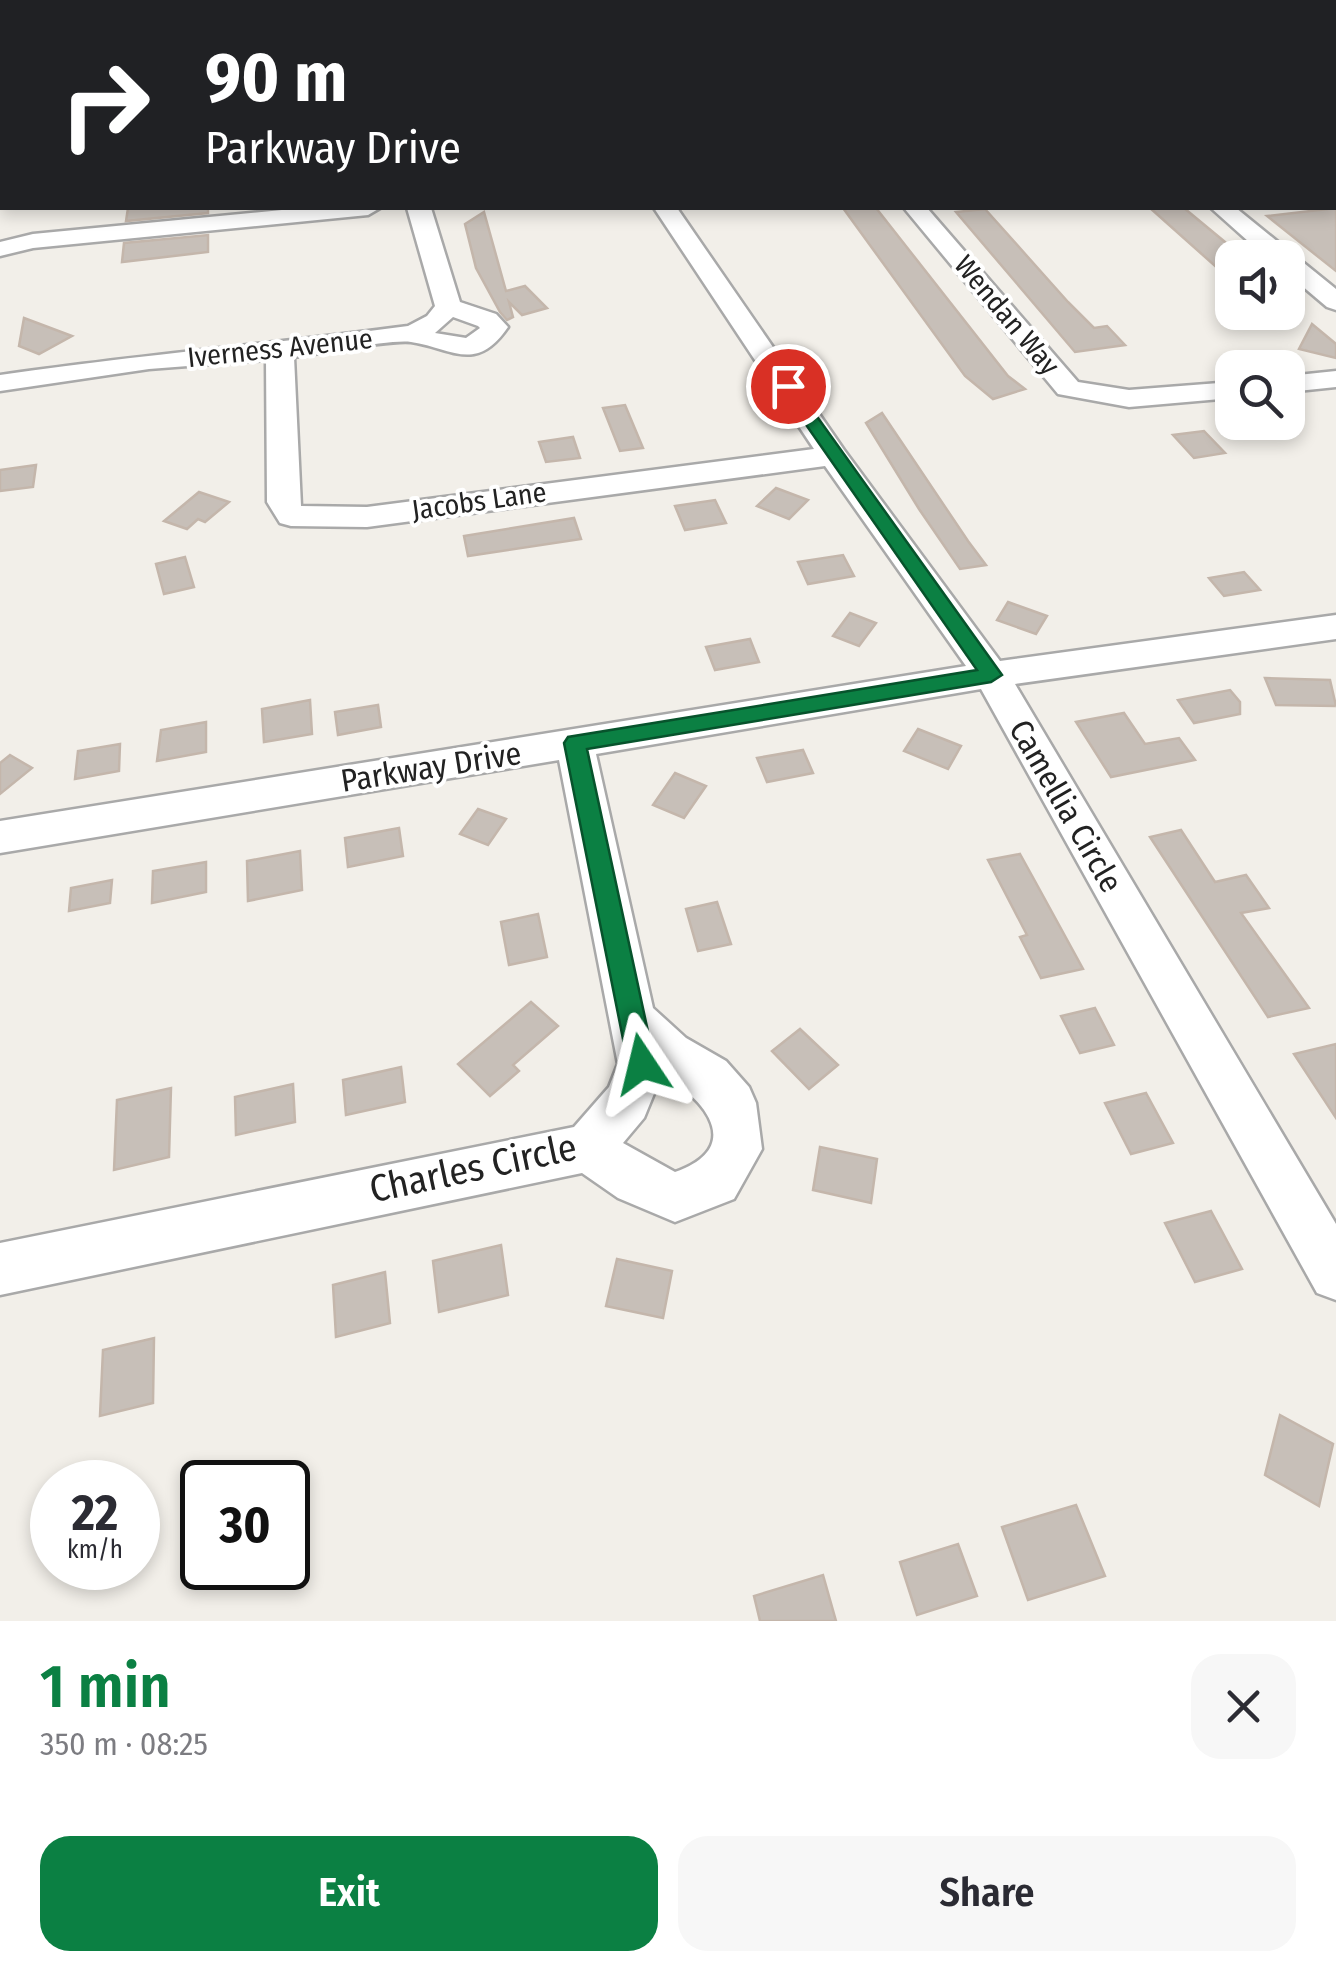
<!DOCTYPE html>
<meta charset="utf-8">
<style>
body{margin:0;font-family:"Fira Sans Condensed",sans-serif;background:#f7f7f7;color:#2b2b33;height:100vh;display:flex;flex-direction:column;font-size:38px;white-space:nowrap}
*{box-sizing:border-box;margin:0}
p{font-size:32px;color:#7c7c81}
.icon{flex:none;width:55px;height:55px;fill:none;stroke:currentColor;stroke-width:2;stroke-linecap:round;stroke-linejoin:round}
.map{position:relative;height:1621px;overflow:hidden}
.sheet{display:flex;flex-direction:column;background:#fff;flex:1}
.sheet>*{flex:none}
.banner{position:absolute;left:0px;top:0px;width:1338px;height:210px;box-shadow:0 5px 15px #0003;background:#202124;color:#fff;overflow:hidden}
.controls{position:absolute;left:1215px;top:240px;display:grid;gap:20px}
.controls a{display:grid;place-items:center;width:90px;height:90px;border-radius:20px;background:#fff;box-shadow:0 5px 15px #0003;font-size:50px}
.speed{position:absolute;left:30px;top:1460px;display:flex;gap:20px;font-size:50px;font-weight:700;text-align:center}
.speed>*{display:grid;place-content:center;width:130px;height:130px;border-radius:50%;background:#fff;box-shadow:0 5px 15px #0003;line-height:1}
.speed small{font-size:25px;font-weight:400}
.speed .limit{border:5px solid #111;border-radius:15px;background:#fff;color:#111}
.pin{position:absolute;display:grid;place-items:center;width:85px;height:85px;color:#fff;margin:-42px;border:5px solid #fff;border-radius:50%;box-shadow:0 2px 10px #0007}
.me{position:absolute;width:110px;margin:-55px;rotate:350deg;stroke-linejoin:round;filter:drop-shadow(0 0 8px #0008)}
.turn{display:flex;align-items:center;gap:35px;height:210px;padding:0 40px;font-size:45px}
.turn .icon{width:130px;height:130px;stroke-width:2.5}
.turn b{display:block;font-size:70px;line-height:85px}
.round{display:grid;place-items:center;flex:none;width:105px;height:105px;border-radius:30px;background:#f7f7f7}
.summary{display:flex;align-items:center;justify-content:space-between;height:170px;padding:0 40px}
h1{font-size:60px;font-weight:600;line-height:75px;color:#0b8043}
.action{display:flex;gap:20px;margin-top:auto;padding:20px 40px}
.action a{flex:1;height:115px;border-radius:30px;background:#0b8043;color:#fff;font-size:40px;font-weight:600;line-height:115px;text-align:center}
.action a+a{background:#f7f7f7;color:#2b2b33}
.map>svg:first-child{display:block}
</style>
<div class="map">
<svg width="1336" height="1621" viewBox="0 0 1336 1621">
<rect width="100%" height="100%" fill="#f2efe9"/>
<g fill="#c7bfb8" stroke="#c4b6ab" stroke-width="2.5">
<polygon points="128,208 208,208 208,213 126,221"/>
<polygon points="843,208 876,208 1008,376 1025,389 993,399 965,376"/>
<polygon points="1150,208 1184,208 1225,242 1241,258 1232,258 1232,281"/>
<polygon points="1336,208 1336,271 1267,216"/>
<polygon points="985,209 1068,302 1094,328 1107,326 1125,345 1075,352 956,212"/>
<polygon points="484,212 506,291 525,286 547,308 522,315 509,302 513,317 507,320 500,312 476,268 465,224"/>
<polygon points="208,235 208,252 122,262 124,243"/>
<polygon points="24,318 72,336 39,354 19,346"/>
<polygon points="1312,324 1336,344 1336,358 1299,349"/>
<polygon points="625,405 643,448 620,451 603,408"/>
<polygon points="882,413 968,541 986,565 960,569 919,509 866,423"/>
<polygon points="1204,431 1225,453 1194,458 1173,435"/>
<polygon points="573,437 580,458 546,462 539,442"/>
<polygon points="36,465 33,487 0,491 0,470"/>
<polygon points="776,488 808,500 789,519 757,506"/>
<polygon points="199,492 229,502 205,522 198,519 187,529 164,521"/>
<polygon points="715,500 726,523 685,530 675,506"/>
<polygon points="574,518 581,539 468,556 464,536"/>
<polygon points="843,555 854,576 808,584 798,562"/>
<polygon points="185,557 194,587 164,594 156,564"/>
<polygon points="1244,572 1260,590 1224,596 1209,578"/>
<polygon points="1008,602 1047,616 1036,634 997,620"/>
<polygon points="850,613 876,623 859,646 833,636"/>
<polygon points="750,639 759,662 715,670 706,647"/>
<polygon points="1265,678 1330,680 1336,706 1276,705"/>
<polygon points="1230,690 1240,702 1240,714 1194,723 1178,700"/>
<polygon points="310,700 312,734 264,742 262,709"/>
<polygon points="378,705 381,727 338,735 335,712"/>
<polygon points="1124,713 1145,744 1179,738 1195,760 1111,777 1076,722"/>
<polygon points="206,722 206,752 157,761 161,730"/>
<polygon points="918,729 961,746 948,769 904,751"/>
<polygon points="120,744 119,771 75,779 78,751"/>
<polygon points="803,750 813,773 767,782 757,758"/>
<polygon points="10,755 32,768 0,794 0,763"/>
<polygon points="675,773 706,786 684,818 653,805"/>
<polygon points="478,809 506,819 488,845 460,834"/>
<polygon points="399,828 403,856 348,867 345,838"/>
<polygon points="1181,830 1215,882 1246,875 1269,908 1241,913 1309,1008 1268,1017 1150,837"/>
<polygon points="300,851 302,890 248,901 247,861"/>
<polygon points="1020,854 1036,883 1083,969 1041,978 1020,937 1027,935 988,860"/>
<polygon points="206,862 206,892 152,903 153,871"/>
<polygon points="112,880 110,903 69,911 71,888"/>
<polygon points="717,902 731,944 698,951 686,909"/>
<polygon points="538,914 547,957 509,965 501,922"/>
<polygon points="531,1002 558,1026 513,1065 519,1071 490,1096 458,1064"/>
<polygon points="1095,1008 1114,1045 1080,1053 1061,1016"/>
<polygon points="800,1029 838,1065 809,1089 772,1051"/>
<polygon points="1336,1044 1336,1118 1294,1054"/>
<polygon points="401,1067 405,1102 346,1115 343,1080"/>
<polygon points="293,1084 295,1122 236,1135 235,1097"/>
<polygon points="171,1088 169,1157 114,1170 117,1100"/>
<polygon points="1146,1093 1173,1143 1131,1154 1105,1103"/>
<polygon points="820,1147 877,1159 871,1203 813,1190"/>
<polygon points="1211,1211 1242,1269 1195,1282 1165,1223"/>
<polygon points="501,1245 508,1295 439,1312 433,1261"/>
<polygon points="617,1259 672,1271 663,1318 606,1306"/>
<polygon points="385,1272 390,1323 336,1337 333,1285"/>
<polygon points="154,1338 153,1403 100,1416 103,1350"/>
<polygon points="1280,1415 1333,1444 1319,1506 1265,1475"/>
<polygon points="1076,1505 1105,1576 1028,1600 1002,1527"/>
<polygon points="958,1544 977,1596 917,1615 900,1562"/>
<polygon points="823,1575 836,1621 760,1621 754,1596"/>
</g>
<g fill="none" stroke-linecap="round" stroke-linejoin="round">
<defs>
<g id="minor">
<polygon points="238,0 259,0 261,2 240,2"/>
<polygon points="360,0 378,0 379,2 362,2"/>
<polygon points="735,0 753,0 755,2 737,2"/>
<polygon points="961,0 980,0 982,2 963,2"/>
<polygon points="1149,0 1170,0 1172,2 1151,2"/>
<polygon points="1336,1 1336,11 1335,11 1335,2 1329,2"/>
<polygon points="2,34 2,46 0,47 0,35"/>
<rect x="1335" y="38" width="1" height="12"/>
<rect x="1335" y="104" width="1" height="13"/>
<rect x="1335" y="176" width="1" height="14"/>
<polygon points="302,208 380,208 368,215 33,248 0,256 0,242 33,234"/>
<path d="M407,208H431L460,302L496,314L508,327C476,374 452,348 411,342C390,339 319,354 294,357L301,506L367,507L814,449L654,208H677L844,450L1000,661L1336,615V639L1015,684L1336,1224V1300L1317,1293L981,689L596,754L653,1008L686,1038L726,1061L749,1087L756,1103L762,1149L734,1199L675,1222L618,1198L582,1173L0,1295V1243L574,1127L609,1087L618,1064L559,760L0,853V821L966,666L825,466L367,527L291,526L280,523L267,502L266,360L149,369L0,391V375C136,355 272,344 408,326L427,316L435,306ZM453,317L478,326L480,328L466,338L435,333ZM662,1074C706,1100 745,1147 675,1172L623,1143L644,1118Z"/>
<polygon points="904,208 927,208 1078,382 1129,390 1232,382 1232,398 1129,407 1058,394"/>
<polygon points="1211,208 1236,208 1336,289 1336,310 1327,307 1288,274 1288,258 1267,258"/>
<polygon points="1336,371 1336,387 1288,392 1288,376"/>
</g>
</defs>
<use href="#minor" stroke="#a9a9a9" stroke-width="5"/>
<use href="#minor" fill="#fff" fill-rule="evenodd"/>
</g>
<polygon fill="#0b8043" stroke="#07532c" stroke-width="2.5" points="788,381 793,383 1002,675 991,682 587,749 655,1064 651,1072 642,1076 632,1072 628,1064 564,743 568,737 977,670 779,386"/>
<g text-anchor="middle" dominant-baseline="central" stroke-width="8" stroke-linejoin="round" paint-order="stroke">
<g font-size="28" fill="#222" stroke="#fff">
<text transform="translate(1007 315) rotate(50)">Wendan Way</text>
<text transform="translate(280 348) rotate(-6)">Iverness Avenue</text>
<text transform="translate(479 501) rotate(-8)">Jacobs Lane</text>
</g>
<g font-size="32" fill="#222" stroke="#fff">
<text transform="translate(431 767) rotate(-9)">Parkway Drive</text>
<text transform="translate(1066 806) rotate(60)">Camellia Circle</text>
</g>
<g font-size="38" fill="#222" stroke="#fff">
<text transform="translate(473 1168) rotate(-12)">Charles Circle</text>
</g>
</g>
</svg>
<div class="controls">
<a><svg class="icon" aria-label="sound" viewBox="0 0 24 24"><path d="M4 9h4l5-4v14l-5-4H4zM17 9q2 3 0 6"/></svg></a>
<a><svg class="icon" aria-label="search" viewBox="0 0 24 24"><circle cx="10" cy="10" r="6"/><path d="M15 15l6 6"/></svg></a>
</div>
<div class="speed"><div>22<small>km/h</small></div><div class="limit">30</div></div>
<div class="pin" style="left:788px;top:386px;background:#d93025"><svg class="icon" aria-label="arrive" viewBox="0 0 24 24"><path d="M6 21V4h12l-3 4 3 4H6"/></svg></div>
<svg class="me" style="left:642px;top:1064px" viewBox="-20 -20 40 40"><path d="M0-17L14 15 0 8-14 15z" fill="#0b8043" stroke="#fff" stroke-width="4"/></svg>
<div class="banner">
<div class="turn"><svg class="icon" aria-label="right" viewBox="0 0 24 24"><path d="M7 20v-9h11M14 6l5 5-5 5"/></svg><div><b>90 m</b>Parkway Drive</div></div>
</div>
</div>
<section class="sheet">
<div class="summary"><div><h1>1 min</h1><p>350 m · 08:25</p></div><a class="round"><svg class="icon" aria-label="close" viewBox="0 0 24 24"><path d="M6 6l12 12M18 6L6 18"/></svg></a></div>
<div class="action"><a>Exit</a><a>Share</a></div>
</section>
